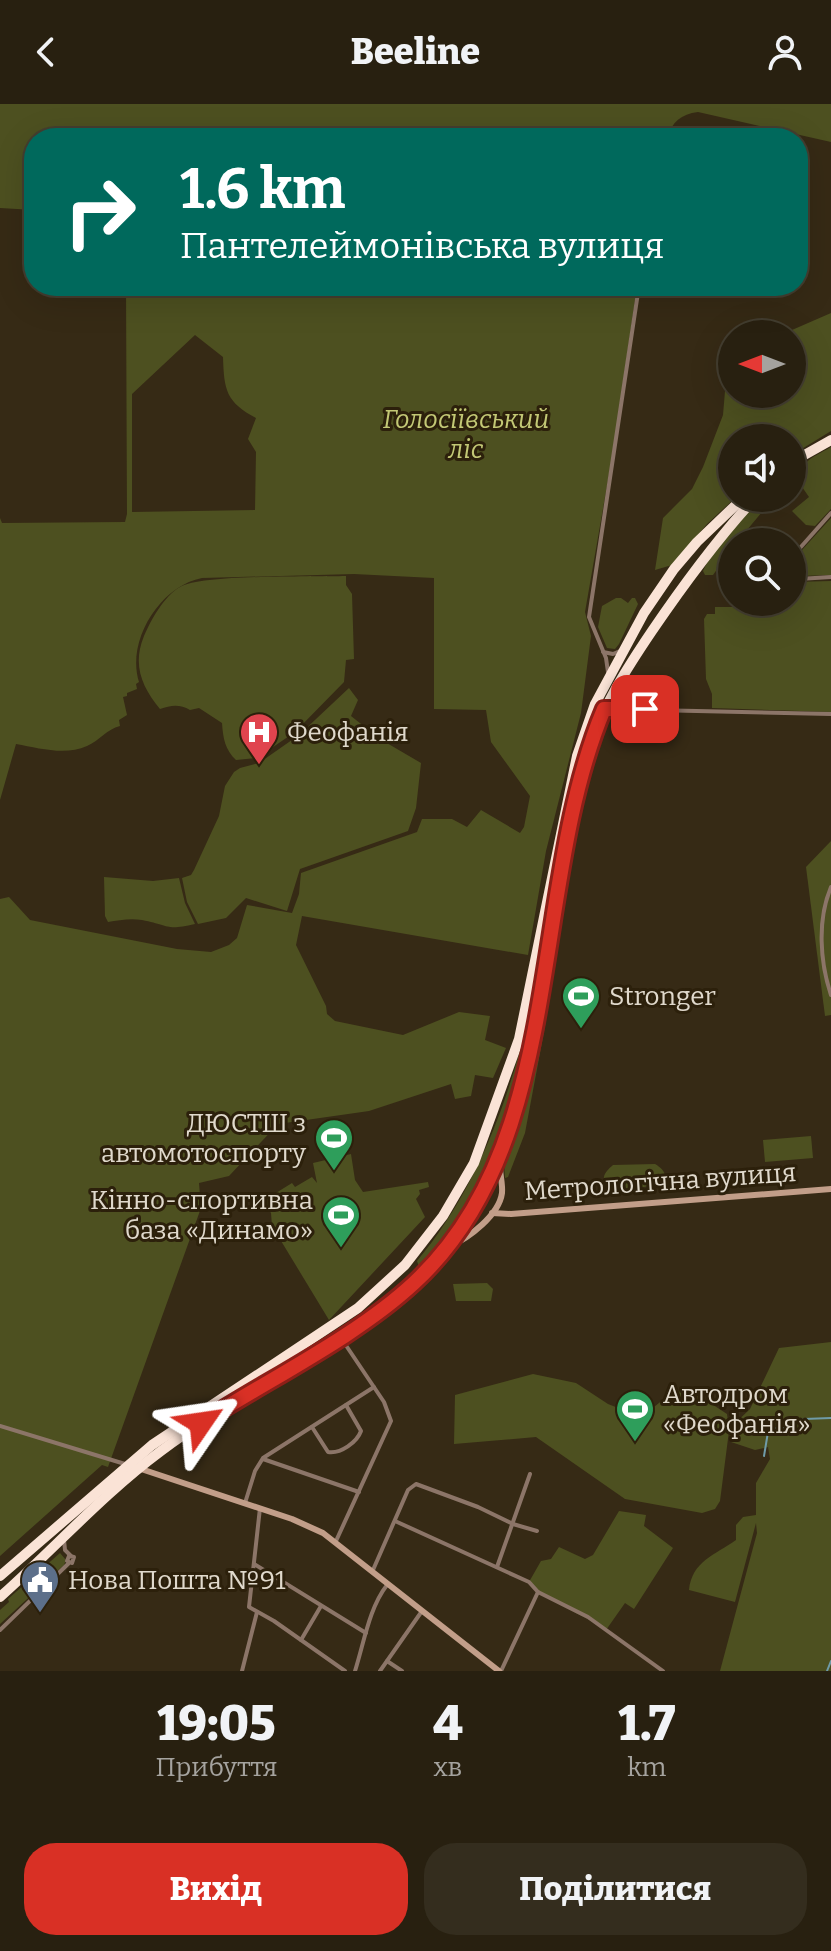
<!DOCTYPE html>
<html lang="uk">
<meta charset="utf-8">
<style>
body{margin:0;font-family:Bitter,serif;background:#342d1e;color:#f1f3f6;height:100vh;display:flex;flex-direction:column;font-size:30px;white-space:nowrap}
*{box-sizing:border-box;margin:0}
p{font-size:26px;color:#a5a39f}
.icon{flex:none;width:44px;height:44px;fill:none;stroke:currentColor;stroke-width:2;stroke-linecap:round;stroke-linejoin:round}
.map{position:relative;height:1567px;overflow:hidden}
.side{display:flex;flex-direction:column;background:#282010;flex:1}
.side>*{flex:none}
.hud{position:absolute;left:24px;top:24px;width:784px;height:168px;border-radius:32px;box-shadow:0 8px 32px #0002,0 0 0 2px #443e30;background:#00695c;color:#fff;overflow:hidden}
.needle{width:52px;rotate:270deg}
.fabs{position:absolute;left:718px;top:216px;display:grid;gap:16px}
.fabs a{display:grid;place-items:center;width:88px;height:88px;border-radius:50%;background:#282010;box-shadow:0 8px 32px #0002,0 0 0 2px #443e30;font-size:40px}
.pin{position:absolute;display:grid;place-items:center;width:68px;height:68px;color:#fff;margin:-34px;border-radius:16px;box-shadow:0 4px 12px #0006}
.me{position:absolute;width:88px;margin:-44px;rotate:58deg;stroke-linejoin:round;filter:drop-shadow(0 0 6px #0008)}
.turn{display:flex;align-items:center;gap:28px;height:168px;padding:0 24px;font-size:36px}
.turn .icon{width:104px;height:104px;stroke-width:2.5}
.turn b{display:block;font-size:56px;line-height:68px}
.eta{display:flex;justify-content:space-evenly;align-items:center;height:136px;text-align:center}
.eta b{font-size:48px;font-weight:800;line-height:56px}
.primary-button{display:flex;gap:16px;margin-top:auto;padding:16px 24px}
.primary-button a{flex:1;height:92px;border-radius:32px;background:#d93025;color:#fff;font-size:32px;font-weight:800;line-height:92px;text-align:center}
.primary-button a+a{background:#342d1e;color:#f1f3f6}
header{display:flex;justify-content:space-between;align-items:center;height:104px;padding:0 24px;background:#282010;font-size:36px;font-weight:800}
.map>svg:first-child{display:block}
</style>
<header><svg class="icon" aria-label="back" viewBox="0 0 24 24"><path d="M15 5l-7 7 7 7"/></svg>Beeline<svg class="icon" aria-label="person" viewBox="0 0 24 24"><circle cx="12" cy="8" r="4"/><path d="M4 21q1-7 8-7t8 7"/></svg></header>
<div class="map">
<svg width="831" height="1567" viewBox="0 0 831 1567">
<rect width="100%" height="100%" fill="#362a15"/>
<g fill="#4d5020" fill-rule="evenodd">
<path d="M0,0H831V38L698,8C681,10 672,18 667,34H34V106L0,104Z"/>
<path d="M126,182H637L613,347L585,508L591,532L581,609L546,747L528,851L302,812L296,841L326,902L327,910L335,917L403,931L459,908L490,912L485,936L506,944L493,974L475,971L471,992L455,995L451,980L369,1007L278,1020L229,1072L199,1079L201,1104L108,1363L102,1361L0,1452V795L9,793L30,816L177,845L211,848L229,841L237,834L247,801L292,809L299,790L301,769L417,728L422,715H452L467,723L481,706L520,729L524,723L530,692L491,638L486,606L434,605V474L354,470L202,474C160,482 126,537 139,578L136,580L137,585L127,589V592L123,593L127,611L119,616L120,622C107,625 99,637 87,642C65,652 39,644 16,640L0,696V414L2,419L125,418L127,410ZM195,231L223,253C224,286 226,298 256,314L248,335L256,348L255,406L132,408V290Z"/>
<polygon points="831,209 831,327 792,351 792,334 732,334 732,394 735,394 707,420 672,461 655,466 663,414 692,385 703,363 723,311 725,287 732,266 732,290 792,290 792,230 752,230 755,224 792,226"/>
<path d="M831,343V405L815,422L806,421L792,407L809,393L800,380L795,383C800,357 810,355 831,343Z"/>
<path d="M759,399L764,405L762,408L737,438H732V444L713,471H705L703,467C714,444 737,413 759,399Z"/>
<polygon points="831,414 831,471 799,472 792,470 792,457"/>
<path d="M346,472V481L352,490L354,555L346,556L344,578L295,628L257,654L236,656C225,646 223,634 222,619L199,604L190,606C180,600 171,601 160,605C142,583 132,561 144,532C151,516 164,492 180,483C203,470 313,473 346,472Z"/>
<polygon points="831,477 831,608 712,604 712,590 706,575 704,515 707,510 715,510 715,503 735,503 739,498 792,498 792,478"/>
<polygon points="616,494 621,494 628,499 632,494 635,494 638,500 619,540 615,545 607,544 598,523 602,502"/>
<polygon points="349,584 358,596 351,612 380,635 421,659 416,704 408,727 300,765 287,807 246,794 226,814 198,820 187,798 182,774 191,771 194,766 219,712 225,682 234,668 240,664 259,659 299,631"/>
<polygon points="831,737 831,911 825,912 806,763"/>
<path d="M104,773L153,777L179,774L185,799L195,820C165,827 169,821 142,816C131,814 119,816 108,818L105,812Z"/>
<path d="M533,893C534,905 528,926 525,940C509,1022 483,1101 425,1162L419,1163L417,1157C479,1083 513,986 533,893Z"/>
<polygon points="541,915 546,917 525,1029 508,1073 505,1074 504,1060 529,979"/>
<polygon points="811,1032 813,1054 765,1058 763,1036"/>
<polygon points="351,1050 355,1076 363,1088 428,1078 429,1083 419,1086 420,1090 416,1095 425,1113 329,1216 272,1122 271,1109 263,1097 292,1079 295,1083 312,1073 317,1079 313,1059"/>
<path d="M655,1060C700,1087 569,1097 613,1061Z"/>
<polygon points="487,1179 493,1185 491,1197 456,1197 453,1180"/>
<path d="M831,1238V1567H720L757,1429L756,1419L735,1498L689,1486C692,1457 715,1451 736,1436V1421L743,1413L756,1411V1379L770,1355L768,1343L755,1346L731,1338L729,1327L720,1397L715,1405L702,1409L625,1395L536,1333L454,1340L455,1291L533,1270L576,1279L608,1300L636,1311L654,1303L675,1286L692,1287L727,1310L729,1325L750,1305L779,1244Z"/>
<path d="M619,1407L646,1411L644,1422L673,1444L634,1505L625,1499L606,1526C582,1509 549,1500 529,1478L541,1457L551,1455L559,1443L585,1455L593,1451Z"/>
<polygon points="60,1449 66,1456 64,1461 0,1520 0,1506 9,1498 8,1495"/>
</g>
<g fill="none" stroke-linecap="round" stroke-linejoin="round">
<g stroke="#6f9ba8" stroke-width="2">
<polyline points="764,1352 768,1328 775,1324 788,1324 804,1315 831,1314"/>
<polyline points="827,1567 831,1557"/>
</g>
<g stroke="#8c7568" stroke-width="4">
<polyline points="792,453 831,409"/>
<polyline points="792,473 799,475 831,473"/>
<polyline points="603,548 613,550 620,547"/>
<polyline points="608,568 606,554 589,513 639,182"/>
<polyline points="607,605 831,610"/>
<path d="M831,783C817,816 820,858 831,891"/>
<polyline points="0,1322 125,1360"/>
<path d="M312,1323L328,1348C341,1350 357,1338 361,1327L346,1301"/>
<polyline points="263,1355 359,1388"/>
<polyline points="245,1399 255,1367 263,1354 374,1283"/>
<polyline points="260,1404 249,1503 274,1517 345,1567"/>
<polyline points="395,1417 529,1478 538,1488 588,1513 663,1567"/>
<polyline points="64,1436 65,1446 71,1452"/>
<polyline points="336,1437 391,1317 384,1298 341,1234"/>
<polygon points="69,1452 74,1453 72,1459 67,1457"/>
<polyline points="254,1460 366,1529"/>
<polyline points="497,1463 530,1370"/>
<polyline points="373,1466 408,1386 416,1380 478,1403 513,1420 537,1427"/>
<polyline points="0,1526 69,1459"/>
<polyline points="301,1536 321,1502"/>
<polyline points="387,1557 402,1567"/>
<polyline points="242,1567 257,1508"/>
<path d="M355,1567C364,1539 369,1504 387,1481"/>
<polyline points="380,1567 422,1507"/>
<polyline points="501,1567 538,1488"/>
</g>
<g stroke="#c29e89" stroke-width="6">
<polyline points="492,1109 511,1110 831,1085"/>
<path d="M450,1142C469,1134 499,1111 502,1089C503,1079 499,1068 500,1057"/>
<polyline points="138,1364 292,1415 323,1429 499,1567"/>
</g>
<g stroke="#fae3d6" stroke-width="10">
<polyline points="792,358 831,336"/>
<polyline points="0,1472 152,1341 358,1204 405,1161 443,1112 474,1059 519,935 577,652 595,600 644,509 674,465 697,438 743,394"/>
<path d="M0,1493C54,1445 103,1390 161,1347C265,1269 413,1217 478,1099C508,1044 522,980 534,919C552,828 562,733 590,644C603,601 627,564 652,527C684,480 717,435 755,394"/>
</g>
</g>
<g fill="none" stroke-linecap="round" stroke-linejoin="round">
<defs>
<path id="route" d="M201,1319C269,1275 356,1233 414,1179C568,1037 528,785 604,605H645"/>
</defs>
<use href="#route" stroke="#8d1f18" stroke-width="20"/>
<use href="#route" stroke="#d93025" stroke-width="14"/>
</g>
<defs>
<symbol id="hospital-pin" viewBox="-11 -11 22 30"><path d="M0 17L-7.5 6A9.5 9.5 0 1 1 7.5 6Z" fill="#e0444e" stroke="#2c200b"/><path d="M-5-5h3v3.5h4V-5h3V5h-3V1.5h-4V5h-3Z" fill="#fff"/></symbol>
<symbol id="stadium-pin" viewBox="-11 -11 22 30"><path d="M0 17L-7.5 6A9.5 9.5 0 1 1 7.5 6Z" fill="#2e9e5b" stroke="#2c200b"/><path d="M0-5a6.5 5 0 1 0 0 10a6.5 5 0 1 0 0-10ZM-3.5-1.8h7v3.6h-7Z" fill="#fff"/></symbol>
<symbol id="civic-pin" viewBox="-11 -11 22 30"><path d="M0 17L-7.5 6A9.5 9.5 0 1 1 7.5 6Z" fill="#5c6f8a" stroke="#2c200b"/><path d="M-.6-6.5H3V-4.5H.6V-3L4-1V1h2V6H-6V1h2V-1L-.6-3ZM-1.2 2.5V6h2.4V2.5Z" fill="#fff"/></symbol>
</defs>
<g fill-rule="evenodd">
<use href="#hospital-pin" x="237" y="606" width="44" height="60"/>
<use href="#stadium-pin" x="559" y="870" width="44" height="60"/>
<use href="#stadium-pin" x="312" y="1012" width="44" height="60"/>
<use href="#stadium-pin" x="319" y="1089" width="44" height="60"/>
<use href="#stadium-pin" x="613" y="1283" width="44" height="60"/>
<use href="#civic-pin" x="18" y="1454" width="44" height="60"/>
</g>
<g text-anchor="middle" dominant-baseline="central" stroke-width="6" stroke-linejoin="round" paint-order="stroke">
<g font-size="26" font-style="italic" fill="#c3c875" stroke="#2c200b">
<text x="466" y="315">Голосіївський<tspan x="466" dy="30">ліс</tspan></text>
</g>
<g font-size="26" fill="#e0d9cc" stroke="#2c200b" text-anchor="start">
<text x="287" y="628">Феофанія</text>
<text x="609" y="892">Stronger</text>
<text x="306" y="1019" text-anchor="end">ДЮСТШ з<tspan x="306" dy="30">автомотоспорту</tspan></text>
<text x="313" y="1096" text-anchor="end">Кінно-спортивна<tspan x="313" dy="30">база «Динамо»</tspan></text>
<text x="663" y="1290">Автодром<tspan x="663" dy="30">«Феофанія»</tspan></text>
<text x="68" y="1476">Нова Пошта №91</text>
</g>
<g font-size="26" fill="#e0d9cc" stroke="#2c200b">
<text transform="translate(660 1078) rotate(-4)">Метрологічна вулиця</text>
</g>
</g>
</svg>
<div class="fabs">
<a><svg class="needle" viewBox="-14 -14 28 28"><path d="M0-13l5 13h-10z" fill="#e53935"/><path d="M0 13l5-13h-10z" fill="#a5a39f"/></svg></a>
<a><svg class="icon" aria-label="sound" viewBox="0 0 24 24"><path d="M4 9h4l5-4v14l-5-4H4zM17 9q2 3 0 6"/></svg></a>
<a><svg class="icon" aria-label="search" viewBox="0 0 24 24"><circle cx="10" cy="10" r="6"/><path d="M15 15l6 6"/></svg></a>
</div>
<div class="pin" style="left:645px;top:605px;background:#d93025"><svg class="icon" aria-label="arrive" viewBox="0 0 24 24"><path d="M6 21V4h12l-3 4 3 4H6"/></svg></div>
<svg class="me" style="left:201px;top:1319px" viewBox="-20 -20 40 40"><path d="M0-17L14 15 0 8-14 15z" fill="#d93025" stroke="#fff" stroke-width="4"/></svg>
<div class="hud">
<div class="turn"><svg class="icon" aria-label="right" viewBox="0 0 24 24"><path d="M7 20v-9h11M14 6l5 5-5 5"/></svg><div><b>1.6 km</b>Пантелеймонівська вулиця</div></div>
</div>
</div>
<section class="side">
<div class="eta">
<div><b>19:05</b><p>Прибуття</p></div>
<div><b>4</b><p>хв</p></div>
<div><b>1.7</b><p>km</p></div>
</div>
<div class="primary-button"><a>Вихід</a><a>Поділитися</a></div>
</section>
